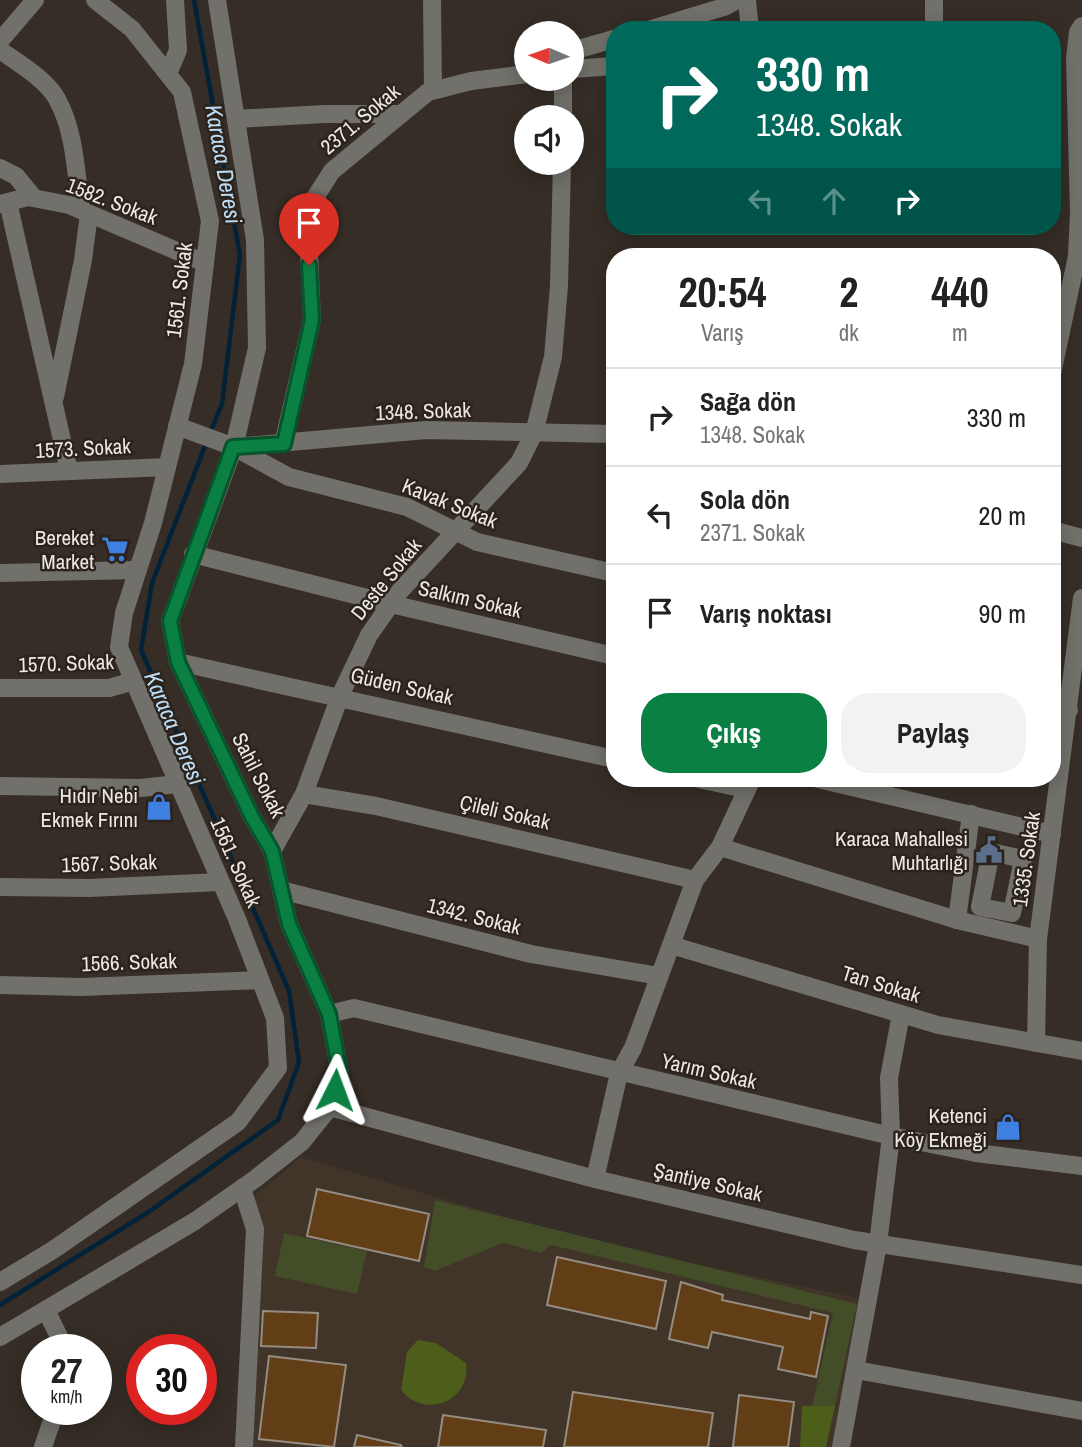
<!DOCTYPE html>
<html lang="tr">
<meta charset="utf-8">
<style>
body{margin:0;font-family:"Archivo Narrow",sans-serif;background:#f2f2f2;color:#222;height:100vh;display:flex;flex-direction:column;font-size:26px;white-space:nowrap}
*{box-sizing:border-box;margin:0}
p{font-size:23px;color:#767676}
.icon{flex:none;width:38px;height:38px;fill:none;stroke:currentColor;stroke-width:2;stroke-linecap:round;stroke-linejoin:round}
.map{position:relative;flex:1;overflow:hidden}
.side{position:absolute;left:606px;top:248px;width:455px;height:539px;display:flex;flex-direction:column;background:#fff;border-radius:28px;box-shadow:0 4px 18px #0003}
.side>*{flex:none}
.guide{position:absolute;left:606px;top:21px;width:455px;height:214px;border-radius:28px;box-shadow:0 4px 18px #0003;background:#00695c;color:#fff;overflow:hidden}
.needle{width:46px;rotate:272deg}
.tools{position:absolute;left:514px;top:21px;display:grid;gap:14px}
.tools a{display:grid;place-items:center;width:70px;height:70px;border-radius:50%;background:#fff;box-shadow:0 4px 18px #0003;font-size:35px}
.speed{position:absolute;left:21px;top:1334px;display:flex;gap:14px;font-size:35px;font-weight:700;text-align:center}
.speed>*{display:grid;place-content:center;width:91px;height:91px;border-radius:50%;background:#fff;box-shadow:0 4px 18px #0003;line-height:1}
.speed small{font-size:18px;font-weight:400}
.speed .limit{border:10px solid #d22;background:#fff;color:#111}
.pin{position:absolute;display:grid;place-items:center;width:60px;height:60px;color:#fff;margin:-72px -30px;border-radius:50% 50% 50% 0;rotate:-45deg;box-shadow:0 0 7px #0007}
.pin .icon{rotate:45deg}
.me{position:absolute;width:77px;margin:-38px;rotate:3deg;stroke-linejoin:round;filter:drop-shadow(0 0 5px #0008)}
.turn{display:flex;align-items:center;gap:24px;height:147px;padding:0 35px;font-size:32px}
.turn .icon{width:91px;height:91px;stroke-width:2.5}
.turn b{display:block;font-size:49px;line-height:60px}
.lanes{display:flex;align-items:center;height:66px;padding:0 35px;background:#0003;justify-content:center;gap:35px;direction:ltr}
.lanes .off{opacity:.35}
.eta{display:flex;justify-content:space-evenly;align-items:center;height:119px;text-align:center}
.eta b{font-size:42px;font-weight:700;line-height:49px}
.cta{display:flex;gap:14px;margin-top:auto;padding:14px 35px}
.cta a{flex:1;height:80px;border-radius:28px;background:#0b8043;color:#fff;font-size:28px;font-weight:700;line-height:80px;text-align:center}
.cta a+a{background:#f2f2f2;color:#222}
ul{padding:0;list-style:none}
li{display:flex;align-items:center;gap:21px;height:98px;padding:0 35px;border-top:2px solid #e0e0e0}
li div{flex:1}
li b{display:block;font-size:26px}
li em{font-style:normal}
.map>svg:first-child{display:block}
</style>
<div class="map">
<svg width="1082" height="1447" viewBox="0 0 1082 1447">
<rect width="100%" height="100%" fill="#352d26"/>
<polygon fill="#413428" points="301,1157 583,1240 867,1300 836,1447 237,1447 249,1200"/>
<g fill="#434d28">
<polygon points="435,1200 857,1304 835,1406 812,1406 833,1313 551,1245 541,1253 503,1243 435,1271 424,1267"/>
<polygon points="284,1233 367,1251 357,1294 275,1276"/>
</g>
<g fill="#4d5d1a">
<path d="M418,1340L436,1343L466,1363C472,1401 424,1420 401,1390L407,1352Z"/>
<polygon points="802,1406 835,1406 826,1447 800,1447"/>
</g>
<g fill="none" stroke-linecap="round" stroke-linejoin="round">
<g stroke="#012238" stroke-width="4.5">
<polyline points="194,0 240,255 222,404 210,433"/>
<polyline points="0,1305 147,1213 278,1120 299,1062 289,991 141,650 152,583 207,441"/>
</g>
</g>
<g fill="#623e16" stroke="#958c83" stroke-width="2">
<polygon points="317,1189 429,1214 419,1261 307,1236"/>
<polygon points="557,1257 666,1281 656,1329 547,1305"/>
<polygon points="681,1282 723,1295 722,1300 810,1319 811,1312 828,1316 816,1377 778,1369 783,1347 712,1332 708,1348 669,1339"/>
<polygon points="263,1311 318,1313 316,1348 261,1346"/>
<polygon points="269,1356 346,1365 334,1447 259,1439"/>
<polygon points="573,1392 713,1413 708,1447 564,1447"/>
<polygon points="739,1395 794,1402 788,1447 733,1447"/>
<polygon points="443,1415 546,1430 543,1447 438,1447"/>
<polygon points="357,1435 401,1445 402,1447 354,1447"/>
</g>
<g fill="none" stroke-linecap="round" stroke-linejoin="round">
<g stroke="#72706b" stroke-width="18">
<polyline points="432,0 433,90"/>
<polyline points="747,0 750,30"/>
<polyline points="648,30 724,7 737,0"/>
<polyline points="934,30 934,0"/>
<polyline points="0,41 35,0"/>
<path d="M0,50C18,63 46,79 57,99C75,131 76,174 81,210"/>
<polyline points="572,58 579,49 614,39"/>
<polyline points="572,69 614,66"/>
<polyline points="168,74 178,50 175,0"/>
<polyline points="563,79 563,117"/>
<polyline points="236,119 324,114 401,114"/>
<polyline points="0,168 16,176 34,198"/>
<polyline points="8,202 69,471"/>
<polyline points="0,204 28,197 69,205 205,263"/>
<polyline points="1052,374 1077,256 1079,212 1075,58 1078,32 1082,26"/>
<polyline points="55,397 83,260 89,214"/>
<polyline points="177,426 234,447 289,477 407,507 477,542 614,573"/>
<polyline points="283,444 312,320 307,210 332,171 428,92 471,81 527,74"/>
<polyline points="234,447 426,430 614,434"/>
<polyline points="0,474 167,467"/>
<polyline points="1052,530 1082,538"/>
<polyline points="193,554 391,604 614,656"/>
<polyline points="0,573 138,570"/>
<polyline points="178,662 614,759"/>
<polyline points="0,688 109,688 134,681"/>
<polyline points="1052,707 1069,710"/>
<polyline points="699,779 745,789"/>
<polyline points="818,779 1052,834"/>
<polyline points="0,786 141,788 177,784"/>
<polyline points="304,794 376,806 695,880"/>
<polyline points="720,847 957,920 1038,939"/>
<polyline points="272,851 304,794 340,696 369,635 400,591 519,463 534,433 553,357 559,286 562,163"/>
<polygon points="991,852 1023,859 1012,913 980,907"/>
<polyline points="0,887 89,888 220,882"/>
<polyline points="281,890 531,954 659,976"/>
<polyline points="957,920 971,814"/>
<polyline points="671,945 938,1025 1082,1051"/>
<polyline points="0,985 81,987 260,980"/>
<polyline points="329,1014 354,1008 891,1136 976,1153 1082,1166"/>
<polyline points="1036,1043 1038,939 1082,598"/>
<polyline points="330,1107 595,1179 854,1240 1082,1275"/>
<polyline points="595,1179 619,1073 633,1048 695,880 720,847 752,779"/>
<polyline points="242,1188 255,1229 244,1447"/>
<polyline points="0,1282 53,1250 238,1122 278,1068 275,1018 237,919 119,647 124,613 153,523 193,364 210,221 182,92 132,29 95,0"/>
<polyline points="46,1310 65,1349"/>
<polyline points="0,1337 195,1221 255,1179 302,1142 330,1107 340,1073 329,1014 289,924 272,851 252,817 178,662 170,621 234,447 257,348 255,240 217,0"/>
<polyline points="856,1370 1082,1411"/>
<polyline points="43,1447 56,1409"/>
<polyline points="841,1447 878,1244 891,1136 889,1078 901,1014"/>
</g>
</g>
<g fill="none" stroke-linecap="round" stroke-linejoin="round">
<defs>
<polyline id="route" points="309,265 312,320 284,444 233,447 170,621 178,662 252,817 272,851 289,924 329,1014 340,1073 335,1090"/>
</defs>
<use href="#route" stroke="#07532c" stroke-width="18"/>
<use href="#route" stroke="#0b8043" stroke-width="12"/>
</g>
<defs>
<symbol id="supermarket-bare" viewBox="-9 -9 18 18"><path d="M-6-5.5h2.5l.6 2H6L4.5 2H-2.5L-4.4-4H-6ZM-1.5 3.2a1.3 1.3 0 1 0 .1 0ZM3 3.2a1.3 1.3 0 1 0 .1 0Z" fill="#3f7fe0" stroke="#2b231c" stroke-width="2.5" paint-order="stroke"/></symbol>
<symbol id="shop-bare" viewBox="-9 -9 18 18"><path d="M-5-2.5h2.3a2.7 3.5 0 0 1 5.4 0H5L5.5 6h-11ZM-1.5-2.5h3a1.5 2.3 0 0 0-3 0Z" fill="#3f7fe0" stroke="#2b231c" stroke-width="2.5" paint-order="stroke"/></symbol>
<symbol id="civic-bare" viewBox="-9 -9 18 18"><path d="M-.6-6.5H3V-4.5H.6V-3L4-1V1h2V6H-6V1h2V-1L-.6-3ZM-1.2 2.5V6h2.4V2.5Z" fill="#5c6f8a" stroke="#2b231c" stroke-width="2.5" paint-order="stroke"/></symbol>
</defs>
<g fill-rule="evenodd">
<use href="#supermarket-bare" x="96" y="530" width="38" height="38"/>
<use href="#shop-bare" x="140" y="788" width="38" height="38"/>
<use href="#civic-bare" x="970" y="831" width="38" height="38"/>
<use href="#shop-bare" x="989" y="1108" width="38" height="38"/>
</g>
<g text-anchor="middle" dominant-baseline="central" stroke-width="5" stroke-linejoin="round" paint-order="stroke">
<g font-size="21" fill="#ede8e3" stroke="#2b231c">
<text transform="translate(360 119) rotate(-40)">2371. Sokak</text>
<text transform="translate(112 201) rotate(21)">1582. Sokak</text>
<text transform="translate(179 290) rotate(-83)">1561. Sokak</text>
<text transform="translate(423 411) rotate(-2)">1348. Sokak</text>
<text transform="translate(83 448) rotate(-3)">1573. Sokak</text>
<text transform="translate(450 503) rotate(22)">Kavak Sokak</text>
<text transform="translate(386 579) rotate(-51)">Deste Sokak</text>
<text transform="translate(470 599) rotate(13)">Salkım Sokak</text>
<text transform="translate(66 663) rotate(-2)">1570. Sokak</text>
<text transform="translate(402 686) rotate(13)">Güden Sokak</text>
<text transform="translate(259 775) rotate(63)">Sahil Sokak</text>
<text transform="translate(505 812) rotate(13)">Çileli Sokak</text>
<text transform="translate(1026 859) rotate(-82)">1335. Sokak</text>
<text transform="translate(236 862) rotate(66)">1561. Sokak</text>
<text transform="translate(109 863) rotate(-2)">1567. Sokak</text>
<text transform="translate(474 916) rotate(14)">1342. Sokak</text>
<text transform="translate(129 962) rotate(-2)">1566. Sokak</text>
<text transform="translate(881 984) rotate(17)">Tan Sokak</text>
<text transform="translate(709 1071) rotate(13)">Yarım Sokak</text>
<text transform="translate(708 1182) rotate(13)">Şantiye Sokak</text>
</g>
<g font-size="21" fill="#ede8e3" stroke="#2b231c" text-anchor="end">
<text x="94" y="537">Bereket<tspan x="94" dy="24">Market</tspan></text>
<text x="138" y="795">Hıdır Nebi<tspan x="138" dy="24">Ekmek Fırını</tspan></text>
<text x="968" y="838">Karaca Mahallesi<tspan x="968" dy="24">Muhtarlığı</tspan></text>
<text x="987" y="1115">Ketenci<tspan x="987" dy="24">Köy Ekmeği</tspan></text>
</g>
<g font-size="23" font-style="italic" fill="#bdddf6" stroke="#2b231c">
<text transform="translate(224 164) rotate(80)">Karaca Deresi</text>
<text transform="translate(175 728) rotate(67)">Karaca Deresi</text>
</g>
</g>
</svg>
<div class="tools">
<a><svg class="needle" viewBox="-14 -14 28 28"><path d="M0-13l5 13h-10z" fill="#e53935"/><path d="M0 13l5-13h-10z" fill="#767676"/></svg></a>
<a><svg class="icon" aria-label="sound" viewBox="0 0 24 24"><path d="M4 9h4l5-4v14l-5-4H4zM17 9q2 3 0 6"/></svg></a>
</div>
<div class="speed"><div>27<small>km/h</small></div><div class="limit">30</div></div>
<div class="pin" style="left:309px;top:265px;background:#d93025"><svg class="icon" aria-label="arrive" viewBox="0 0 24 24"><path d="M6 21V4h12l-3 4 3 4H6"/></svg></div>
<svg class="me" style="left:335px;top:1090px" viewBox="-20 -20 40 40"><path d="M0-17L14 15 0 8-14 15z" fill="#0b8043" stroke="#fff" stroke-width="4"/></svg>
<div class="guide">
<div class="turn"><svg class="icon" aria-label="right" viewBox="0 0 24 24"><path d="M7 20v-9h11M14 6l5 5-5 5"/></svg><div><b>330 m</b>1348. Sokak</div></div>
<div class="lanes"><svg class="icon off" aria-label="left" viewBox="0 0 24 24"><path d="M17 20v-9H6M10 6l-5 5 5 5"/></svg><svg class="icon off" aria-label="ahead" viewBox="0 0 24 24"><path d="M12 20V5M6 11l6-6 6 6"/></svg><svg class="icon" aria-label="right" viewBox="0 0 24 24"><path d="M7 20v-9h11M14 6l5 5-5 5"/></svg></div>
</div>
<section class="side">
<div class="eta">
<div><b>20:54</b><p>Varış</p></div>
<div><b>2</b><p>dk</p></div>
<div><b>440</b><p>m</p></div>
</div>
<ul>
<li><svg class="icon" aria-label="right" viewBox="0 0 24 24"><path d="M7 20v-9h11M14 6l5 5-5 5"/></svg><div><b>Sağa dön</b><p>1348. Sokak</p></div><em>330 m</em></li>
<li><svg class="icon" aria-label="left" viewBox="0 0 24 24"><path d="M17 20v-9H6M10 6l-5 5 5 5"/></svg><div><b>Sola dön</b><p>2371. Sokak</p></div><em>20 m</em></li>
<li><svg class="icon" aria-label="arrive" viewBox="0 0 24 24"><path d="M6 21V4h12l-3 4 3 4H6"/></svg><div><b>Varış noktası</b></div><em>90 m</em></li>
</ul>
<div class="cta"><a>Çıkış</a><a>Paylaş</a></div>
</section>
</div>
